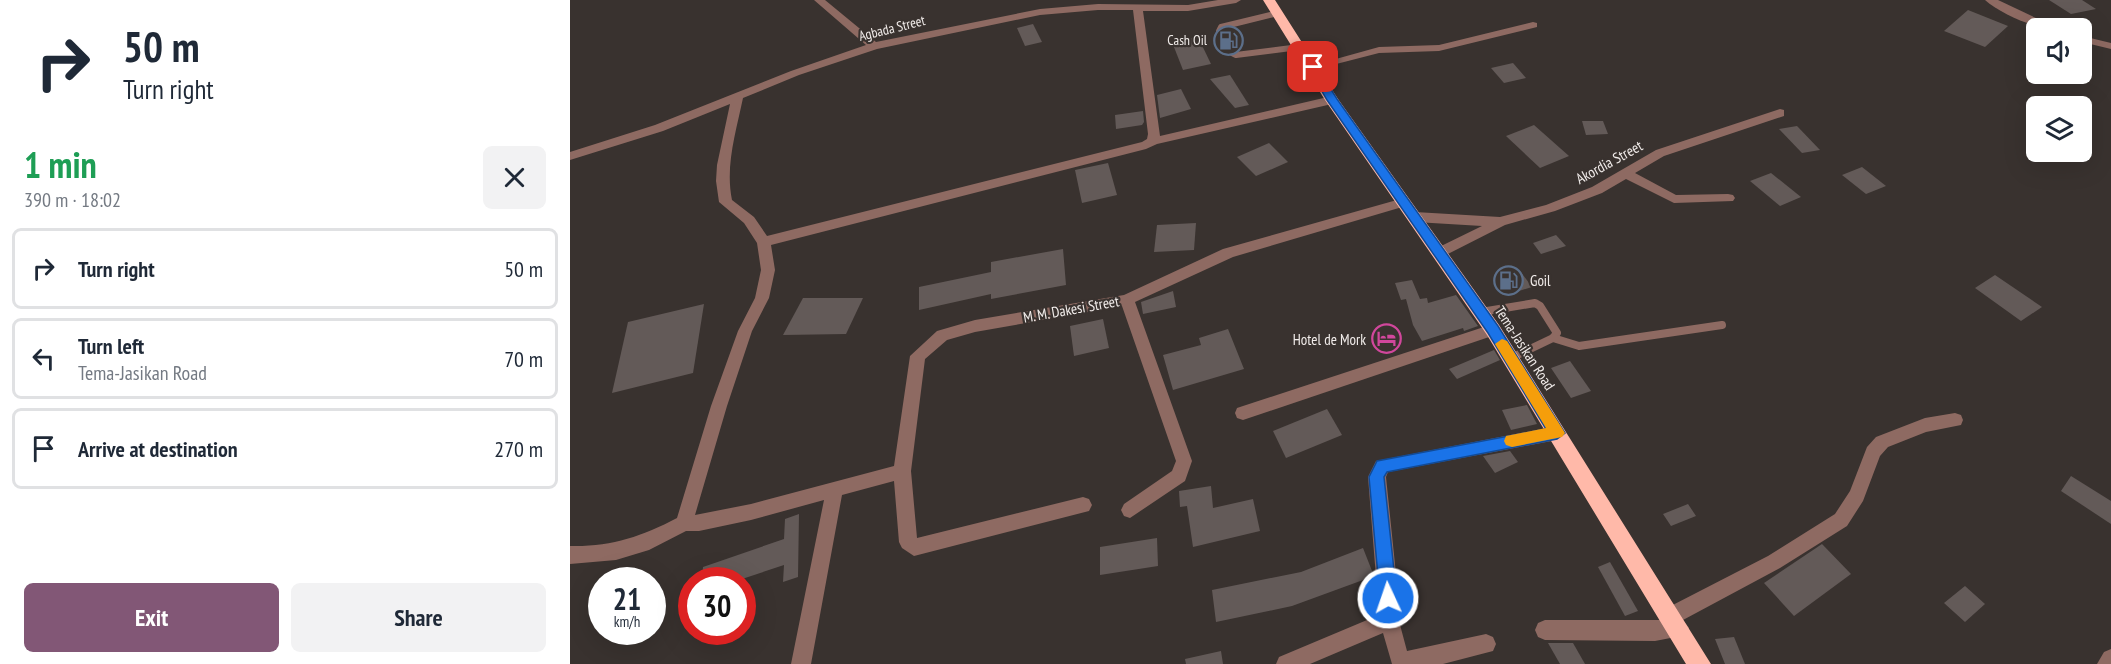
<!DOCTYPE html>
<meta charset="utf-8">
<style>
body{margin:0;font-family:"PT Sans Narrow",sans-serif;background:#f2f2f3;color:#1f2937;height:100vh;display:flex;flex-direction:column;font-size:22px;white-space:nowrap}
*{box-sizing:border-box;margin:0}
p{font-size:20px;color:#747a83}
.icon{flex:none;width:33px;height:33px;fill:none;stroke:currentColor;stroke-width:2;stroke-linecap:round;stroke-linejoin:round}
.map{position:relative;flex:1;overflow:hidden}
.drawer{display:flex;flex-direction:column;background:#fff;width:570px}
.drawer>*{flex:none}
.hud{background:#fff;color:#1f2937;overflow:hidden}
.fabs{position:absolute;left:1456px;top:18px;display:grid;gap:12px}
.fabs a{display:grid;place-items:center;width:66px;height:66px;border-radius:9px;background:#fff;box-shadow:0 6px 24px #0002;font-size:30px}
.speed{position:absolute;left:18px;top:567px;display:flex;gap:12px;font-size:30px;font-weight:700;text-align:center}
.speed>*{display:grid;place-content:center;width:78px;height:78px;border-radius:50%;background:#fff;box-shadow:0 6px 24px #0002;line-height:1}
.speed small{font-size:15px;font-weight:400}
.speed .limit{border:9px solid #d22;background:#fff;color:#111}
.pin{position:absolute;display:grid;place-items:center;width:51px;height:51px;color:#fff;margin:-26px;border-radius:12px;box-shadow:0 3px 9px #0006}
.me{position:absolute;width:66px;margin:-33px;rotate:357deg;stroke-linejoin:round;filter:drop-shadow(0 0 4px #0008)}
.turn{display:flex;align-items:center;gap:21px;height:126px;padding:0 24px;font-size:27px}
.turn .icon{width:78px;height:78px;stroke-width:2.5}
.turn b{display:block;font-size:42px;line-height:51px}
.round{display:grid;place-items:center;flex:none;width:63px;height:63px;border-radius:9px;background:#f2f2f3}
.overview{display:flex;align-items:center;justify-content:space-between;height:102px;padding:0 24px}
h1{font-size:36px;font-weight:700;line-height:45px;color:#1e9e55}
.button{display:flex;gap:12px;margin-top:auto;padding:12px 24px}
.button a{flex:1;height:69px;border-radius:9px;background:#825776;color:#fff;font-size:24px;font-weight:700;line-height:69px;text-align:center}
.button a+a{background:#f2f2f3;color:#1f2937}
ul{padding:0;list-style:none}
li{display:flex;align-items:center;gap:18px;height:81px;margin:0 12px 9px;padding:0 12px;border:3px solid #e0e1e3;border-radius:9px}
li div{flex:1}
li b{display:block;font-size:22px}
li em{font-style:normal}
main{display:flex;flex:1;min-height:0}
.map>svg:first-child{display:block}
</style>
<main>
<section class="drawer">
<div class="hud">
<div class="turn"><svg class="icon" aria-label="right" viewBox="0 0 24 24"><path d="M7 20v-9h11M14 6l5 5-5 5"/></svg><div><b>50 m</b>Turn right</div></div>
</div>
<div class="overview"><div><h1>1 min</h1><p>390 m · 18:02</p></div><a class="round"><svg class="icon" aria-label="close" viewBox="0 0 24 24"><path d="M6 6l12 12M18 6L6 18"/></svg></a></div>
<ul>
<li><svg class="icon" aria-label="right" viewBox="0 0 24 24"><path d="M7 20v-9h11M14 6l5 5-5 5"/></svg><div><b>Turn right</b></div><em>50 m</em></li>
<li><svg class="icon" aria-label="left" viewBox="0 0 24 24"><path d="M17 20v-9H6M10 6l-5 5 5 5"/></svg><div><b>Turn left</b><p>Tema-Jasikan Road</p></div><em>70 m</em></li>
<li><svg class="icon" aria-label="arrive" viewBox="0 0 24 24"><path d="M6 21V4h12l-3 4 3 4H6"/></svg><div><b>Arrive at destination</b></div><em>270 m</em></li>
</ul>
<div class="button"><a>Exit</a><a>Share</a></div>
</section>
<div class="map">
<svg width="1541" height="664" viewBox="0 0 1541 664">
<rect width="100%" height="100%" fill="#39322f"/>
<g fill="#635a58">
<polygon points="1479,0 1512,0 1526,9 1501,14"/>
<polygon points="1398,10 1438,26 1415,47 1374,31"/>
<polygon points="463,24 472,42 455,46 447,28"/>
<polygon points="628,37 641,64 613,70 602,42"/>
<polygon points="943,63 956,78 934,83 921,68"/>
<polygon points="660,75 679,105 665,108 640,79"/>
<polygon points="611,89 621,109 590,118 587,95"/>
<polygon points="573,111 574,122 572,125 546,129 545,115"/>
<polygon points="1012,121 1033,121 1038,134 1016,135"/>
<polygon points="964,125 999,156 970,168 936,136"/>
<polygon points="1227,126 1250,150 1232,153 1209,129"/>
<polygon points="699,143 718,162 686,176 667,157"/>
<polygon points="538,163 547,195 512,203 505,170"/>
<polygon points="1292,167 1316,186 1296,194 1272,175"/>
<polygon points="1201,173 1231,197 1210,206 1180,181"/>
<polygon points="626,223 624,250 584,252 587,225"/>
<polygon points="986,235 996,246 971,254 963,243"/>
<polygon points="493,249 496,285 421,299 421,294 349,310 349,287 421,272 421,262"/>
<polygon points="950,271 962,287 936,295 925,278"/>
<polygon points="1425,275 1472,307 1451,321 1405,288"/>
<polygon points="842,280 850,299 857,298 858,303 886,295 908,326 894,331 893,328 852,341 843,325 836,299 831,300 825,283"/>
<polygon points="603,291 606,307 573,314 571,302"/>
<polygon points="233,298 293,298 276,334 213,335"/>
<polygon points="134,304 123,373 42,393 58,322"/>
<polygon points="533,319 539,348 504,356 500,326"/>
<polygon points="658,329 674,369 603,390 593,355 631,345 629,338"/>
<polygon points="924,350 930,360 887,379 879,369"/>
<polygon points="1000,361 1021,391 1001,398 981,368"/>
<polygon points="957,405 967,424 941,430 932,410"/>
<polygon points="757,409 772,435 716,458 703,431"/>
<polygon points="940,451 948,462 925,473 913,456"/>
<polygon points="1501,476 1541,501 1541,524 1491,491"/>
<polygon points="641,486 643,508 683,499 690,531 623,547 617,506 610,507 609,491"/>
<polygon points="1118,504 1126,516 1101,526 1093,514"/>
<polygon points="229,514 228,577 213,582 214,565 169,580 132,580 133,567 214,539 215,519"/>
<polygon points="587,538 588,566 530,575 530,547"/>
<polygon points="1252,544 1281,574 1224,616 1194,583"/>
<polygon points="793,548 804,576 722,606 646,622 642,590 731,572"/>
<polygon points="1040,562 1068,611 1055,616 1028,567"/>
<polygon points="1395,586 1415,604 1395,622 1374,603"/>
<polygon points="1164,637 1175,664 1155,664 1145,639"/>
<polygon points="978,643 1003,643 1015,664 990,664"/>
<polygon points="651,651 653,664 616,664 615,659"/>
</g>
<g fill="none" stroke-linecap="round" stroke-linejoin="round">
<polyline stroke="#8e6a62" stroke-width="6" points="708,13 651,27 649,31 660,52 666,55 729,47"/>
<g stroke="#8e6a62" stroke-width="8">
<polyline points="911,312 965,303 970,306 987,333 983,338 941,358"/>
<polyline points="983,338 1009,346 1152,325"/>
</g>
<g fill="#8e6a62" fill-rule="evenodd">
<path d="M244,0H255L306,42L470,9L528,4L618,5L648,0H671L666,3L618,11H573L590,136L762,96L768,100L762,104L587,144L576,149L201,245L205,270L199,298L182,331L157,406L125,515L181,504L324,466L340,356L367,331L405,320L554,295L653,249L834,198L841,202L839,205L663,257L565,302L622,461L615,481L560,518L554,516L551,510L554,504L602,471L606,461L552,306L405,332L377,340L355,359L341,471L347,538L513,497L519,499L522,505L519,511L344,556L332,548L329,542L324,481L272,495L241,664H221L254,500L181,520L129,531H116L79,550L46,560L0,564V546C40,547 71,537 107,518L141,406L168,331L185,298L191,270L187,243L174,223L149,202L146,181L147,165L160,104L93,131L0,160V152L85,125L221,71L296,45ZM528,10H563L578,134L577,139L572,142L197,236L184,217L162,200C155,166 166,132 173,98L229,75L307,49L470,15Z"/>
<path d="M1415,0H1428L1487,28C1466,30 1431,14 1415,0Z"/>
<polygon points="963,22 967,23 967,27 869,51 809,53 743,70 737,67 809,47 869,45"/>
<polygon points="1512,36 1541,43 1541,49 1512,42"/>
<polygon points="1210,109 1214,110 1214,116 1094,156 1065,173 1106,195 1158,194 1163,195 1165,198 1163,201 1104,203 1056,179 1032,193 985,211 935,225 870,258 865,257 863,253 865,249 912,226 845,222 838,217 845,212 930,217 976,205 1022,187 1086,150"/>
<polygon points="923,324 928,326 930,330 928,334 673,420 667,418 665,413 667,408 673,406"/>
<polygon points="1385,413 1391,415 1393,420 1391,425 1356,432 1318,447 1310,456 1293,501 1277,526 1210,568 1113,620 1119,628 1116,635 1085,641 975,640 968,637 965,630 968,623 975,620 1094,620 1092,616 1095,609 1198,556 1265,514 1280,491 1297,447 1306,437 1355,418"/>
<polygon points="987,426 993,428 995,433 993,438 987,440 818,472 816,477 826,574 829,621 837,651 916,634 923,637 926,644 923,651 873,664 822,664 813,633 740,664 706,664 709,657 809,615 798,477 806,461"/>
<polygon points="1541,649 1541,664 1527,664 1534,652"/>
</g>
<polygon fill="#ffb9a9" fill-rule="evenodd" points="693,0 705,0 768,99 929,325 1141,664 1116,664 917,335 755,100"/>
</g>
<polygon fill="#1a73e8" stroke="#114b97" stroke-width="1.5" points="743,64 746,65 767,99 928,326 995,433 987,439 817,472 814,477 827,598 824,604 818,606 812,604 810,598 799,477 807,461 976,429 918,333 757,100 738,67"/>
<polygon fill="#f59e0b" points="932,339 937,341 992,428 995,433 992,437 942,447 936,445 934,441 936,436 976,428 925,344"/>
<defs>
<symbol id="fuel-ring" viewBox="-11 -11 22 22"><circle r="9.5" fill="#39322f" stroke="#5c6f8a" stroke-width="1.5"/><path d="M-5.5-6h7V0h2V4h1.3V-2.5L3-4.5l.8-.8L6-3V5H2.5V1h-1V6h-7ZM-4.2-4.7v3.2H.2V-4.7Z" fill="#5c6f8a"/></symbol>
<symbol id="hotel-ring" viewBox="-11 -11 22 22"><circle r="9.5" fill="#39322f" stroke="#d1479c" stroke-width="1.5"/><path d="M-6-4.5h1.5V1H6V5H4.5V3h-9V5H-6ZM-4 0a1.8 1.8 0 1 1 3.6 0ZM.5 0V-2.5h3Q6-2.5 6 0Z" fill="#d1479c"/></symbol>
</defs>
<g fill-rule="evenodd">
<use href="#fuel-ring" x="642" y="24" width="33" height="33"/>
<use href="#fuel-ring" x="922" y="264" width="33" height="33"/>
<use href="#hotel-ring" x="800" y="322" width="33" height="33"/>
</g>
<g text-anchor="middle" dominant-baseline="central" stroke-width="4.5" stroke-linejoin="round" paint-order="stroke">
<g font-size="14" fill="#f1ecea" stroke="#39322f">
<text transform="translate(322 28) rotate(-14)">Agbada Street</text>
</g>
<g font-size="14" fill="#f1ecea" stroke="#39322f" text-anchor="end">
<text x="637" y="40">Cash Oil</text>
</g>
<g font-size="15" fill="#f1ecea" stroke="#39322f">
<text transform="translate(1039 162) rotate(-29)">Akordia Street</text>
<text transform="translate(501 309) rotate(-10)">M. M. Dakesi Street</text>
<text transform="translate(955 348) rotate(57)">Tema-Jasikan Road</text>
</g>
<g font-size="15" fill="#f1ecea" stroke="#39322f" text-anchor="start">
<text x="960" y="280">Goil</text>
<text x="796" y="339" text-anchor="end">Hotel de Mork</text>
</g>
</g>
</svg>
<div class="fabs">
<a><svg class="icon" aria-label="sound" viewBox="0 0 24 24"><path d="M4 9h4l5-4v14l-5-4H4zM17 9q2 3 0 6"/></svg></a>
<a><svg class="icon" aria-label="layers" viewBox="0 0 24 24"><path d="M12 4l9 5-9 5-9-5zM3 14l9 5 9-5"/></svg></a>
</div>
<div class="speed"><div>21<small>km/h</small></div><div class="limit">30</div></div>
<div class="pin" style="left:743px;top:67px;background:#d93025"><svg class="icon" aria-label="arrive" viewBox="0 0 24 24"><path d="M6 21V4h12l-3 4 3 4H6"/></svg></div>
<svg class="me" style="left:818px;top:598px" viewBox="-20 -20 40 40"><circle r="17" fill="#1a73e8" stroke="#fff" stroke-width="3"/><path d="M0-11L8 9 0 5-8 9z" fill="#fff"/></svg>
</div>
</main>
